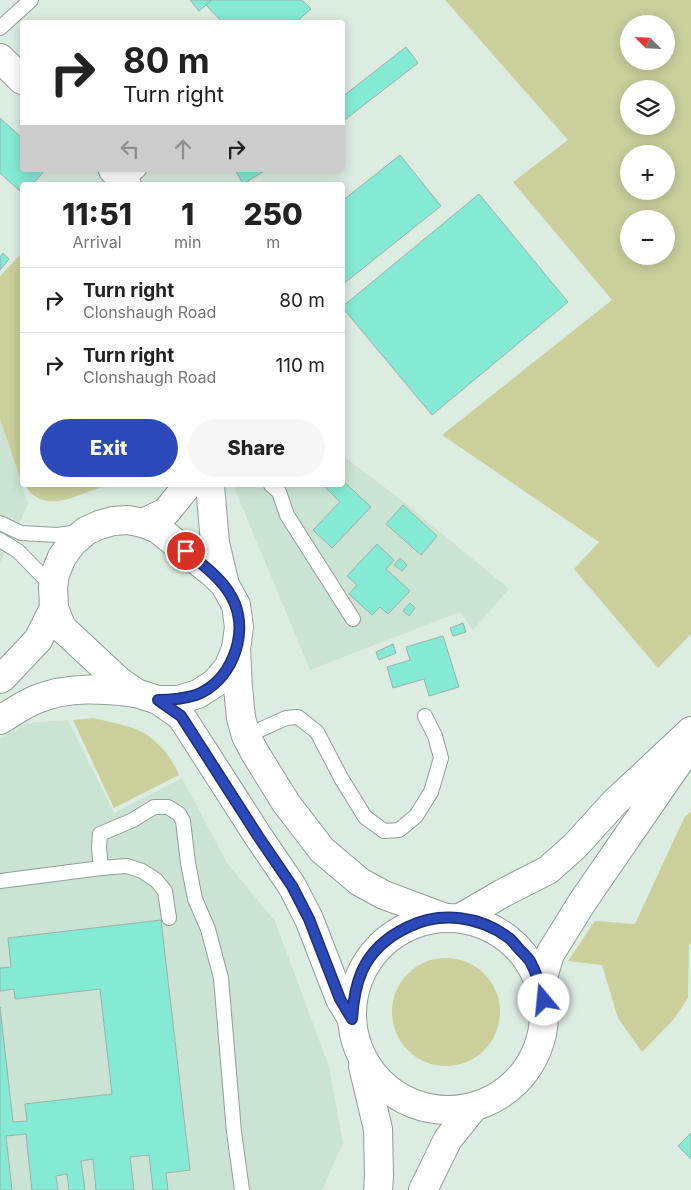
<!DOCTYPE html>
<meta charset="utf-8">
<style>
body{margin:0;font-family:Inter,sans-serif;background:#f6f6f6;color:#222;height:100vh;display:flex;flex-direction:column;font-size:19px;white-space:nowrap}
*{box-sizing:border-box;margin:0}
p{font-size:16px;color:#767676}
.icon{flex:none;width:28px;height:28px;fill:none;stroke:currentColor;stroke-width:2;stroke-linecap:round;stroke-linejoin:round}
.map{position:relative;flex:1;overflow:hidden}
.side{position:absolute;left:20px;top:182px;width:325px;height:305px;display:flex;flex-direction:column;background:#fff;border-radius:5px;box-shadow:0 2px 12px #0003}
.side>*{flex:none}
.banner{position:absolute;left:20px;top:20px;width:325px;height:152px;border-radius:5px;box-shadow:0 2px 12px #0003;background:#fff;color:#222;overflow:hidden}
.needle{width:32px;rotate:294deg}
.controls{position:absolute;left:620px;top:15px;display:grid;gap:10px}
.controls a{display:grid;place-items:center;width:55px;height:55px;border-radius:50%;background:#fff;box-shadow:0 2px 12px #0003;font-size:25px}
.pin{position:absolute;display:grid;place-items:center;width:42px;height:42px;color:#fff;margin:-21px;border:2px solid #fff;border-radius:50%;box-shadow:0 1px 5px #0007}
.me{position:absolute;width:55px;margin:-28px;rotate:343deg;stroke-linejoin:round;filter:drop-shadow(0 0 4px #0008)}
.turn{display:flex;align-items:center;gap:18px;height:105px;padding:0 20px;font-size:22px}
.turn .icon{width:65px;height:65px;stroke-width:2.5}
.turn b{display:block;font-size:35px;line-height:42px}
.lanes{display:flex;align-items:center;height:48px;padding:0 20px;background:#0003;justify-content:center;gap:25px;direction:ltr}
.lanes .off{opacity:.35}
.eta{display:flex;justify-content:space-evenly;align-items:center;height:85px;text-align:center}
.eta b{font-size:30px;font-weight:800;line-height:35px}
.button{display:flex;gap:10px;margin-top:auto;padding:10px 20px}
.button a{flex:1;height:58px;border-radius:30px;background:#2c49b9;color:#fff;font-size:20px;font-weight:800;line-height:58px;text-align:center}
.button a+a{background:#f6f6f6;color:#222}
ul{padding:0;list-style:none}
li{display:flex;align-items:center;gap:15px;height:65px;padding:0 20px;border-top:1px solid #e0e0e0}
li div{flex:1}
li b{display:block;font-size:19px}
li em{font-style:normal}
.map>svg:first-child{display:block}
</style>
<div class="map">
<svg width="691" height="1190" viewBox="0 0 691 1190">
<rect width="100%" height="100%" fill="#dcece1"/>
<g fill="#cbe3d3">
<polygon points="0,419 28,504 0,563"/>
<polygon points="343,456 399,498 509,589 473,630 460,612 310,670 233,485 342,485"/>
<polygon points="68,720 114,813 182,778 227,863 275,921 329,1067 343,1143 322,1190 0,1190 0,739 27,723"/>
</g>
<g fill="#cbcf9c" fill-rule="evenodd">
<path d="M445,0H691V634L658,668L574,569L599,542L442,435L612,300L513,182L568,140ZM629,24H666V61H629ZM629,89H666V126H629ZM629,154H666V191H629ZM629,219H666V256H629Z"/>
<polygon points="22,253 22,483 21,481 0,419 0,276"/>
<path d="M25,485H113C87,487 57,514 32,494C30,492 27,488 25,485Z"/>
<path d="M94,718C109,722 130,725 144,733C160,743 172,758 179,775L114,808L73,720Z"/>
<polygon points="691,812 691,946 689,942 688,998 673,1020 642,1052 618,1018 602,965 568,961 595,921 635,924 685,816"/>
<circle cx="446" cy="1012" r="54"/>
</g>
<g fill="#84ead4" stroke="#9cb0ab">
<polygon points="190,0 212,0 199,11"/>
<polygon points="212,0 302,0 311,9 296,22 222,22 206,5"/>
<polygon points="406,47 418,63 342,122 342,97"/>
<polygon points="0,118 22,138 22,170 45,170 32,185 22,185 22,193 0,173"/>
<polygon points="400,155 441,206 342,285 342,201"/>
<polygon points="235,170 266,170 243,184"/>
<polygon points="479,194 568,302 432,415 342,307"/>
<polygon points="3,253 9,259 0,270 0,257"/>
<polygon points="342,480 371,507 332,548 313,530 340,502 323,485 342,485"/>
<polygon points="403,505 437,536 421,555 386,524"/>
<polygon points="377,544 394,560 386,569 410,591 388,614 380,607 372,615 349,594 357,585 347,576"/>
<polygon points="400,558 407,565 402,571 394,565"/>
<polygon points="410,603 415,608 409,616 403,611"/>
<polygon points="463,623 466,632 453,636 450,628"/>
<polygon points="443,636 459,687 429,696 424,679 393,688 387,667 410,660 406,647"/>
<polygon points="393,644 396,653 379,660 376,652"/>
<polygon points="161,920 190,1170 166,1173 168,1190 153,1190 149,1155 130,1157 134,1190 96,1190 93,1159 81,1161 85,1190 69,1190 67,1174 56,1176 58,1190 32,1190 26,1134 6,1136 12,1190 0,1190 0,1007 13,1122 27,1121 25,1104 112,1094 100,989 15,999 14,989 0,991 0,968 11,967 8,938"/>
<polygon points="691,1133 691,1159 678,1146"/>
</g>
<g fill="none" stroke-linecap="round" stroke-linejoin="round">
<defs>
<g id="lane">
<polyline points="0,28 31,0"/>
<polyline points="125,182 139,170"/>
<polyline points="271,485 279,492 287,515 353,619"/>
<polyline points="0,523 21,533 57,535 80,532"/>
<polyline points="0,540 18,551 53,587"/>
<polyline points="246,736 286,718 298,717 317,732 341,778 365,817 384,831 399,830 416,816 431,792 441,758 435,736 425,716"/>
<polyline points="101,868 99,848 100,834 133,820 154,807 168,807 179,814 183,821 188,863 195,899 208,929 221,978 234,1132 242,1190"/>
<polyline points="0,881 101,868 127,866 142,871 156,880 165,891 169,918"/>
</g>
<g id="street">
<polyline points="0,679 3,677 38,640 54,608"/>
<path d="M0,720C12,713 24,704 37,699C69,686 103,689 136,693"/>
</g>
<g id="secondary">
<polyline points="0,58 22,80"/>
<polyline points="113,170 127,185"/>
<polyline points="210,485 215,543 225,585"/>
<polyline points="143,523 166,512 188,485"/>
<polyline points="158,700 178,700 198,694 215,683 228,668 236,649"/>
<circle cx="448" cy="1014" r="96"/>
<polyline points="460,918 503,893 548,870 575,846 614,803 691,731"/>
<polyline points="541,984 550,954 583,901 687,750"/>
<polyline points="352,1019 340,999 309,919 292,886 258,836 181,716 158,700 136,693 119,681 62,628 54,608 53,587 55,574 62,557 72,543 86,531 99,525 113,521 128,520 143,523 158,529 214,574 225,585 236,605 239,627 236,649 238,688 241,718 246,736 255,753 286,803 322,850 360,882 384,895 443,917"/>
<polyline points="363,1066 378,1129 379,1176 378,1190"/>
<polyline points="423,1190 448,1139 473,1108"/>
</g>
</defs>
<use href="#lane" stroke="#8f9f95" stroke-width="16"/>
<use href="#street" stroke="#8f9f95" stroke-width="30"/>
<use href="#secondary" stroke="#8f9f95" stroke-width="30"/>
<use href="#lane" stroke="#fff" stroke-width="14"/>
<use href="#street" stroke="#fff" stroke-width="28"/>
<use href="#secondary" stroke="#fff" stroke-width="28"/>
</g>
<g fill="none" stroke-linecap="round" stroke-linejoin="round">
<defs>
<path id="route" d="M186,551C205,567 226,581 235,604C248,638 230,682 196,695C183,699 171,700 158,700L181,716L258,836L292,886L309,919L340,999L352,1019C353,1003 355,987 362,971C371,951 389,936 408,927C441,911 480,916 509,938C513,941 516,946 520,950C523,953 527,957 530,961C537,974 541,987 544,1000"/>
</defs>
<use href="#route" stroke="#1d2f78" stroke-width="12"/>
<use href="#route" stroke="#2c49b9" stroke-width="9"/>
</g>
</svg>
<div class="controls">
<a><svg class="needle" viewBox="-14 -14 28 28"><path d="M0-13l5 13h-10z" fill="#e53935"/><path d="M0 13l5-13h-10z" fill="#767676"/></svg></a>
<a><svg class="icon" aria-label="layers" viewBox="0 0 24 24"><path d="M12 4l9 5-9 5-9-5zM3 14l9 5 9-5"/></svg></a>
<a>+</a>
<a>−</a>
</div>
<div class="pin" style="left:186px;top:551px;background:#d93025"><svg class="icon" aria-label="arrive" viewBox="0 0 24 24"><path d="M6 21V4h12l-3 4 3 4H6"/></svg></div>
<svg class="me" style="left:544px;top:1000px" viewBox="-20 -20 40 40"><circle r="19" fill="#fff"/><path d="M0-13L10 11 0 6-10 11z" fill="#2c49b9"/></svg>
<div class="banner">
<div class="turn"><svg class="icon" aria-label="right" viewBox="0 0 24 24"><path d="M7 20v-9h11M14 6l5 5-5 5"/></svg><div><b>80 m</b>Turn right</div></div>
<div class="lanes"><svg class="icon off" aria-label="left" viewBox="0 0 24 24"><path d="M17 20v-9H6M10 6l-5 5 5 5"/></svg><svg class="icon off" aria-label="ahead" viewBox="0 0 24 24"><path d="M12 20V5M6 11l6-6 6 6"/></svg><svg class="icon" aria-label="right" viewBox="0 0 24 24"><path d="M7 20v-9h11M14 6l5 5-5 5"/></svg></div>
</div>
<section class="side">
<div class="eta">
<div><b>11:51</b><p>Arrival</p></div>
<div><b>1</b><p>min</p></div>
<div><b>250</b><p>m</p></div>
</div>
<ul>
<li><svg class="icon" aria-label="right" viewBox="0 0 24 24"><path d="M7 20v-9h11M14 6l5 5-5 5"/></svg><div><b>Turn right</b><p>Clonshaugh Road</p></div><em>80 m</em></li>
<li><svg class="icon" aria-label="right" viewBox="0 0 24 24"><path d="M7 20v-9h11M14 6l5 5-5 5"/></svg><div><b>Turn right</b><p>Clonshaugh Road</p></div><em>110 m</em></li>
</ul>
<div class="button"><a>Exit</a><a>Share</a></div>
</section>
</div>
